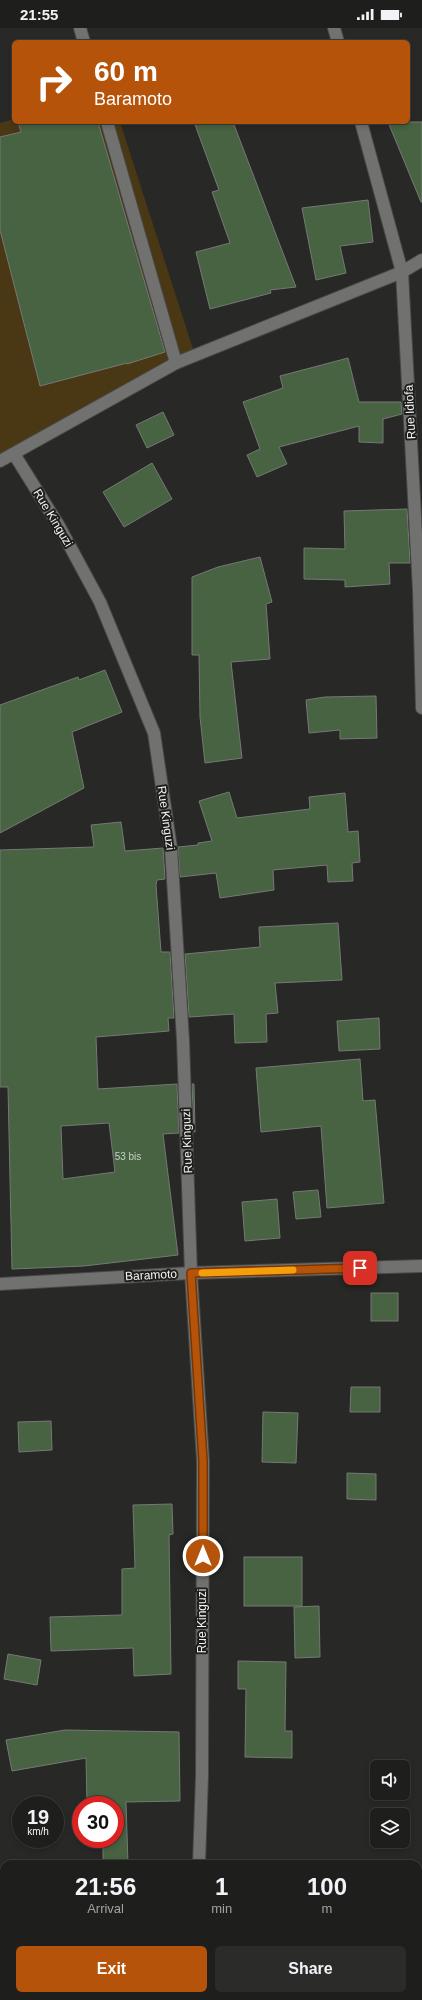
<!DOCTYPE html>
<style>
body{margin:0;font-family:Helvetica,sans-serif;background:#2b2c29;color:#f1f3f6;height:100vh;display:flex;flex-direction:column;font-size:15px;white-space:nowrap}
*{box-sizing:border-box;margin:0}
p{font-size:13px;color:#a1a2a3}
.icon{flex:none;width:22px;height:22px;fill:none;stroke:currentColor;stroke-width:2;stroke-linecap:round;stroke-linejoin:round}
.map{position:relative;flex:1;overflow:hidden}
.sheet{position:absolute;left:0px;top:1832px;width:422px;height:140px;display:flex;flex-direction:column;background:#1e1f1c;border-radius:12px 12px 0 0;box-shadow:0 2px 6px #0003,0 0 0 1px #3c3d3b}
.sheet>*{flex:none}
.top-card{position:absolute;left:12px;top:12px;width:398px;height:84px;border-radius:6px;box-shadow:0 2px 6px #0003,0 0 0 1px #3c3d3b;background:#b45309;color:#fff;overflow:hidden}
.fabs{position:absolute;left:370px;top:1732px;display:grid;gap:8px}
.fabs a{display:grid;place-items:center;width:40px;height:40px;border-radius:6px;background:#1e1f1c;box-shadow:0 2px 6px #0003,0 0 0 1px #3c3d3b;font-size:20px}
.speed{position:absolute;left:12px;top:1768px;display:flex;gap:8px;font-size:20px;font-weight:700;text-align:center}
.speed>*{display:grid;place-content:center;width:52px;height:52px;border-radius:50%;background:#1e1f1c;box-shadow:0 2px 6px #0003,0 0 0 1px #3c3d3b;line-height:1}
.speed small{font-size:10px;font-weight:400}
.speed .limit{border:6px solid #d22;background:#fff;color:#111}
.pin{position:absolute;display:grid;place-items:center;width:34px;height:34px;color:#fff;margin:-17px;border-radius:8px;box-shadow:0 2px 6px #0006}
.me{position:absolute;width:44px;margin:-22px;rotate:0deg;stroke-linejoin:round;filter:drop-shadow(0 0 3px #0008)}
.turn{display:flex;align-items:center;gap:14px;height:84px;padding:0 16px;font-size:18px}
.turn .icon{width:52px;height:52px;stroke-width:2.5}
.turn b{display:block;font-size:28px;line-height:34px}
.eta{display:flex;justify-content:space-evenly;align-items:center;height:68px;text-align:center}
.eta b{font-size:24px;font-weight:700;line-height:28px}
.cta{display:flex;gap:8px;margin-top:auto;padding:8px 16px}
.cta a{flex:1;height:46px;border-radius:6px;background:#b45309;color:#fff;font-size:16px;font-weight:700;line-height:46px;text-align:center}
.cta a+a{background:#2b2c29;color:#f1f3f6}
.status{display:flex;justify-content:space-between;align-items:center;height:28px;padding:0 20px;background:#1e1f1c;direction:ltr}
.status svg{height:11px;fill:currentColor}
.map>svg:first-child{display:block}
</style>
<div class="status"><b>21:55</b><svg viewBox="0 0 49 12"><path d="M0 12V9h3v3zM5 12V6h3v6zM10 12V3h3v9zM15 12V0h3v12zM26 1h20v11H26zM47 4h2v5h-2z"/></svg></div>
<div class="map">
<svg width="422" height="1972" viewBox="0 0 422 1972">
<rect width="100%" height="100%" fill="#282926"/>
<polygon fill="#4a3714" points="14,91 14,94 120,94 194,324 0,431 0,95"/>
<g fill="#476342" stroke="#767876" fill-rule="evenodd">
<polygon points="18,94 98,94 165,324 127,336 127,335 40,358 0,202 0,109 21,104"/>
<polygon points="194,94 233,94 296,259 270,262 271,265 210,281 196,224 230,215 212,164 219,162"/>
<polygon points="388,94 422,94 422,174 421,174"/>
<polygon points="368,172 373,214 340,218 346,245 316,252 302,180"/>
<polygon points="348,330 359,374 401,374 402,386 383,391 383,415 359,414 359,398 279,419 287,436 257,449 247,427 260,421 243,374 283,360 280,348"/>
<polygon points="163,384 174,407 147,420 136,397"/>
<polygon points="152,435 172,471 124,499 103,464"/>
<polygon points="407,481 410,535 389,535 390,556 345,559 345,552 304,551 304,520 345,521 344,483"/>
<polygon points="260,529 272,574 266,576 270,631 231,634 242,730 205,735 200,689 199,627 192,627 192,549 218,539"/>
<polygon points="105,642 122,684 72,704 84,760 0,805 0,677 78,649 79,652"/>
<polygon points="376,668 377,710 340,711 340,702 309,705 306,672 325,669"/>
<polygon points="229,764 237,790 310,781 309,769 345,765 348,804 358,803 360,834 352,835 353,853 328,854 327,837 273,842 274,862 220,870 216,845 180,849 178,819 198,817 198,815 212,813 199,773"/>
<path d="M121,794L125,823L163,820L165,851L157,852L156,857L161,924H170L174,990H168L169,1003L96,1009L98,1061L177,1056L179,1105L163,1106L178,1227L84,1238L12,1241L8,1059H0V822L94,819L91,797ZM109,1095L115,1144L63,1151L61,1098Z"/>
<polygon points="338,895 342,952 275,955 278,985 266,986 267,1014 235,1015 234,986 189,989 185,926 260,919 259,899"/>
<polygon points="379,990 380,1021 339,1023 337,993"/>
<polygon points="360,1031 363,1073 375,1072 384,1175 327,1180 321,1098 261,1104 256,1040"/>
<polygon points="192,1056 194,1056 195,1104 194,1104"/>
<polygon points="318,1162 321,1189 296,1191 293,1164"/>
<polygon points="277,1171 280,1210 245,1213 242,1174"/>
<rect x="371" y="1265" width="27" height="28"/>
<polygon points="351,1359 380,1359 380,1384 350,1384"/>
<polygon points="263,1384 298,1385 296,1435 262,1434"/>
<polygon points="51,1393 52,1422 19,1424 18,1394"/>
<polygon points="347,1445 376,1446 376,1472 347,1471"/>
<polygon points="172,1476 173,1506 169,1507 171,1646 134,1648 133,1620 51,1623 50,1589 122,1587 122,1541 135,1540 133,1477"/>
<rect x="244" y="1529" width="58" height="49"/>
<polygon points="319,1578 320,1629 295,1630 294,1579"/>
<polygon points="8,1626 41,1632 37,1657 4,1651"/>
<polygon points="238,1633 286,1634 285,1703 292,1703 292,1730 245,1729 246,1661 238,1661"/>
<polygon points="65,1702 179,1704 180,1773 126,1774 128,1836 103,1836 103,1816 89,1817 88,1811 115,1811 115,1777 87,1777 86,1730 12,1743 6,1712"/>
</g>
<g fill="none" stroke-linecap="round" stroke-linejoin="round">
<defs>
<g id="minor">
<polyline points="80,0 84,14"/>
<polyline points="334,0 338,14"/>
<polyline points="107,94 176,335"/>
<polyline points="361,94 402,244 419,563 422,680"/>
<polyline points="14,426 59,498 100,574 154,705 171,820 183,1012 191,1245 203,1433 202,1748 199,1836"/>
<polyline points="0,433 176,335 402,244 422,232"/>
<polyline points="0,1256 191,1245 422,1238"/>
<polyline points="418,1963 422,1914"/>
<polyline points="182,1972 183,1968"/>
</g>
</defs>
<use href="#minor" stroke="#474745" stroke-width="14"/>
<use href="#minor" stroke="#717270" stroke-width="12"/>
</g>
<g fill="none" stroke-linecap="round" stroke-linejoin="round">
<defs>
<polyline id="route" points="203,1528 203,1433 191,1245 360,1240"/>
</defs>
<use href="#route" stroke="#753606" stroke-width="10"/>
<use href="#route" stroke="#b45309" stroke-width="7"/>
<polyline stroke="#f59e0b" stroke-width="7" points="202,1245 293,1242"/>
</g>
<g text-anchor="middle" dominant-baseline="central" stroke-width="4" stroke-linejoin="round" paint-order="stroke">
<g font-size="10" fill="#c8cfc6">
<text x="128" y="1128">53 bis</text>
</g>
<g font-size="12" fill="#f3f3f2" stroke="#1e1f1d">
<text transform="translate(410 384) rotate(-93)">Rue Idiofa</text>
<text transform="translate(53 490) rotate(59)">Rue Kinguzi</text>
<text transform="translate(166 790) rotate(82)">Rue Kinguzi</text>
<text transform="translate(187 1113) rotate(-92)">Rue Kinguzi</text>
<text transform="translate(151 1247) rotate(-3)">Baramoto</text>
<text transform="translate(202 1593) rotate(-90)">Rue Kinguzi</text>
</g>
</g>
</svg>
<div class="fabs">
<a><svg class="icon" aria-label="sound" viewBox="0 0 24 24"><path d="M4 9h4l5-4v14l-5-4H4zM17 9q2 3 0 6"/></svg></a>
<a><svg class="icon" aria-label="layers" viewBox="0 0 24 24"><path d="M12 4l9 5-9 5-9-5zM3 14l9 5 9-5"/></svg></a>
</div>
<div class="speed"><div>19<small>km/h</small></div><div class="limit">30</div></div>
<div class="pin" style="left:360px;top:1240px;background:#d93025"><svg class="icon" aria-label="arrive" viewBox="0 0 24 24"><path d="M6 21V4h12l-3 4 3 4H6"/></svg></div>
<svg class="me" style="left:203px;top:1528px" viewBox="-20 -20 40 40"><circle r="17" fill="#b45309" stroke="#fff" stroke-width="3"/><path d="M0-11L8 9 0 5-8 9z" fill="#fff"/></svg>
<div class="top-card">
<div class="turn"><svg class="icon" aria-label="right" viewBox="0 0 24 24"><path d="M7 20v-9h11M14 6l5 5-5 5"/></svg><div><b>60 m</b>Baramoto</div></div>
</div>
<section class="sheet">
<div class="eta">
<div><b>21:56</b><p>Arrival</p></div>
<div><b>1</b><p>min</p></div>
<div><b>100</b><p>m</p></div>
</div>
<div class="cta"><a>Exit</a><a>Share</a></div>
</section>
</div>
